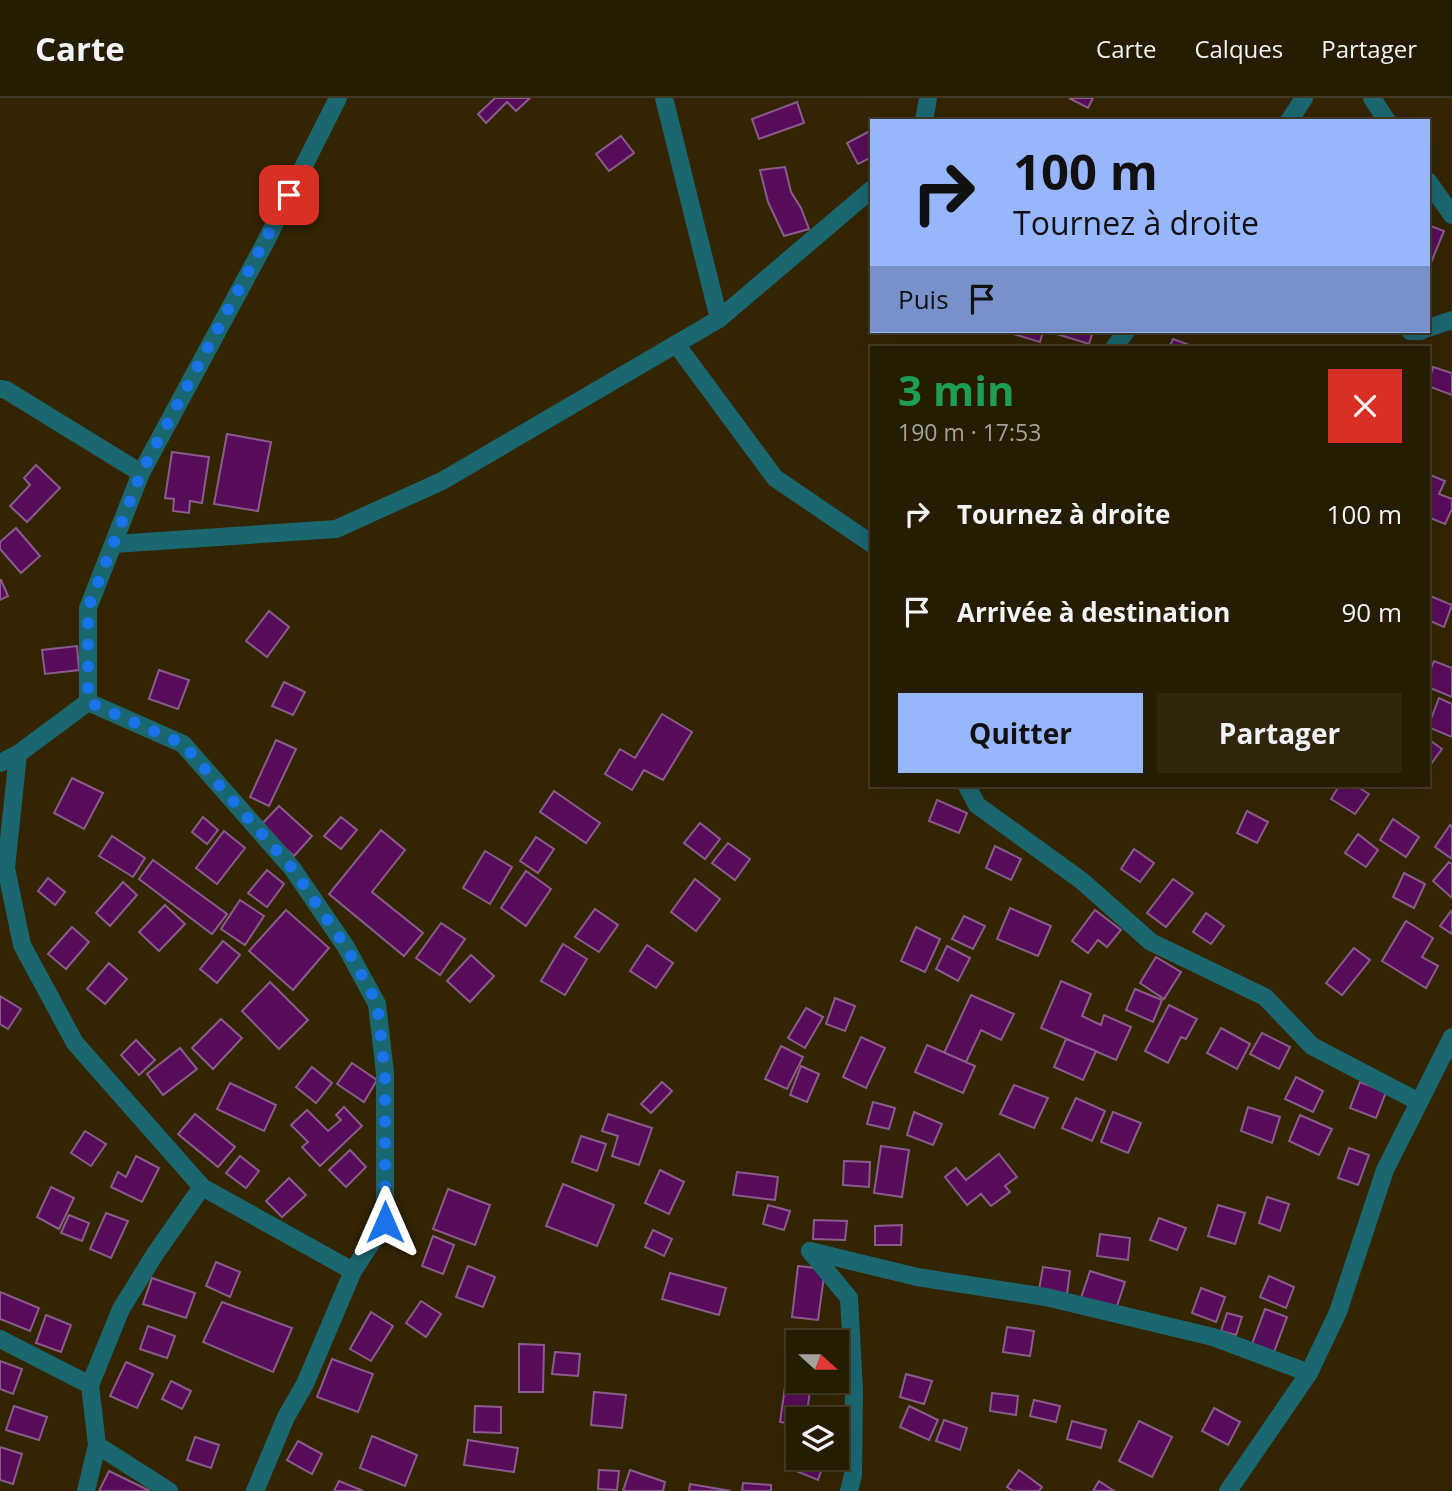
<!DOCTYPE html>
<html lang="fr">
<meta charset="utf-8">
<style>
body{margin:0;font-family:"Open Sans",sans-serif;background:#2e250c;color:#f1f3f6;height:100vh;display:flex;flex-direction:column;font-size:26px;white-space:nowrap}
*{box-sizing:border-box;margin:0}
p{font-size:23px;color:#a4a199}
.icon{flex:none;width:38px;height:38px;fill:none;stroke:currentColor;stroke-width:2;stroke-linecap:round;stroke-linejoin:round}
.map{position:relative;flex:1;overflow:hidden}
.details{position:absolute;left:870px;top:248px;width:560px;height:441px;display:flex;flex-direction:column;background:#261c02;border-radius:0px;box-shadow:0 7px 28px #0002,0 0 0 2px #423a24}
.details>*{flex:none}
.guide{position:absolute;left:870px;top:21px;width:560px;height:214px;border-radius:0px;box-shadow:0 7px 28px #0002,0 0 0 2px #423a24;background:#97b6fd;color:#111;overflow:hidden}
.needle{width:46px;rotate:111deg}
.tools{position:absolute;left:786px;top:1232px;display:grid;gap:14px}
.tools a{display:grid;place-items:center;width:63px;height:63px;border-radius:0px;background:#261c02;box-shadow:0 7px 28px #0002,0 0 0 2px #423a24;font-size:35px}
.pin{position:absolute;display:grid;place-items:center;width:60px;height:60px;color:#fff;margin:-30px;border-radius:14px;box-shadow:0 4px 10px #0006}
.me{position:absolute;width:77px;margin:-38px;rotate:0deg;stroke-linejoin:round;filter:drop-shadow(0 0 5px #0008)}
.turn{display:flex;align-items:center;gap:24px;height:147px;padding:0 28px;font-size:32px}
.turn .icon{width:91px;height:91px;stroke-width:2.5}
.turn b{display:block;font-size:49px;line-height:60px}
.then{display:flex;align-items:center;height:66px;padding:0 28px;background:#0003;gap:14px;font-size:26px}
.round{display:grid;place-items:center;flex:none;width:74px;height:74px;border-radius:0px;background:#2e250c}
.headline{display:flex;align-items:center;justify-content:space-between;height:119px;padding:0 28px}
h1{font-size:42px;font-weight:700;line-height:52px;color:#1e9e55}
.primary-button{display:flex;gap:14px;margin-top:auto;padding:14px 28px}
.primary-button a{flex:1;height:80px;border-radius:0px;background:#97b6fd;color:#111;font-size:28px;font-weight:700;line-height:80px;text-align:center}
.primary-button a+a{background:#2e250c;color:#f1f3f6}
ul{padding:0;list-style:none}
li{display:flex;align-items:center;gap:21px;height:98px;padding:0 28px}
li div{flex:1}
li b{display:block;font-size:26px}
li em{font-style:normal}
header{display:flex;align-items:center;gap:42px;box-sizing:border-box;height:98px;padding:0 35px;background:#261c02;border-bottom:2px solid #423a24}
header strong{font-size:33px}
nav{display:flex;gap:38px;margin-inline-start:auto;font-size:24px}
.map>svg:first-child{display:block}
</style>
<header>
<strong>Carte</strong>
<nav><a>Carte</a><a>Calques</a><a>Partager</a></nav>
</header>
<div class="map">
<svg width="1452" height="1393" viewBox="0 0 1452 1393">
<rect width="100%" height="100%" fill="#332502"/>
<g fill="#580d5b" stroke="#8a5c8b" stroke-width="2">
<polygon points="495,0 530,0 516,13 507,4 486,25 478,16"/>
<polygon points="1069,0 1093,0 1088,10"/>
<polygon points="797,4 804,25 759,41 752,21"/>
<polygon points="872,32 872,59 858,66 847,45"/>
<polygon points="621,38 634,55 609,73 596,56"/>
<polygon points="785,69 791,94 801,110 809,131 784,138 768,104 760,72"/>
<polygon points="1428,127 1444,133 1428,172"/>
<polygon points="1010,233 1043,233 1040,244 1010,235"/>
<polygon points="1058,233 1093,233 1089,246 1057,236"/>
<polygon points="1173,241 1192,248 1191,250 1169,250"/>
<polygon points="1433,269 1452,275 1452,297 1428,288"/>
<polygon points="227,336 271,344 258,413 214,406"/>
<polygon points="172,354 209,359 202,405 190,403 189,415 173,413 174,401 165,400"/>
<polygon points="36,367 60,390 27,424 10,408 30,387 24,380"/>
<polygon points="1428,376 1445,383 1439,396 1452,401 1452,411 1445,426 1428,419"/>
<polygon points="16,430 40,458 21,475 0,451 0,444"/>
<polygon points="1,482 8,498 0,502 0,482"/>
<polygon points="1428,497 1452,507 1444,529 1428,522"/>
<polygon points="269,513 289,529 267,559 246,543"/>
<polygon points="77,548 79,572 45,576 42,552"/>
<polygon points="1434,563 1452,570 1452,599 1428,589 1428,578"/>
<polygon points="159,572 189,582 178,611 149,601"/>
<polygon points="284,584 305,594 293,617 272,608"/>
<polygon points="1439,600 1452,606 1452,639 1428,629"/>
<polygon points="662,616 692,634 663,682 644,672 632,692 605,676 620,651 635,660"/>
<polygon points="1428,641 1442,651 1428,670"/>
<polygon points="276,642 296,651 269,708 250,699"/>
<polygon points="72,680 103,695 84,731 54,715"/>
<polygon points="1339,688 1356,688 1369,696 1355,716 1331,701"/>
<polygon points="554,693 600,725 586,745 540,714"/>
<polygon points="937,702 967,715 959,735 929,723"/>
<polygon points="279,708 312,738 294,758 260,728"/>
<polygon points="1247,713 1268,724 1257,745 1237,735"/>
<polygon points="203,719 218,732 207,746 192,734"/>
<polygon points="341,719 357,732 341,751 324,738"/>
<polygon points="1393,721 1419,739 1406,759 1380,742"/>
<polygon points="700,725 720,741 705,761 684,745"/>
<polygon points="1450,727 1452,729 1452,761 1435,749"/>
<polygon points="381,732 405,752 372,794 423,835 404,858 329,796"/>
<polygon points="224,733 245,750 217,786 196,770"/>
<polygon points="1358,736 1378,752 1366,769 1345,755"/>
<polygon points="112,738 145,760 133,779 99,758"/>
<polygon points="536,739 554,751 538,775 520,763"/>
<polygon points="728,745 750,761 735,782 712,765"/>
<polygon points="995,748 1021,761 1011,782 986,770"/>
<polygon points="1134,751 1154,765 1140,784 1121,771"/>
<polygon points="485,753 512,769 490,806 463,790"/>
<polygon points="153,762 227,816 212,836 139,781"/>
<polygon points="1449,764 1452,766 1452,800 1433,783"/>
<polygon points="267,772 284,786 267,809 248,795"/>
<polygon points="526,773 551,791 526,828 501,810"/>
<polygon points="1404,775 1425,786 1414,810 1393,799"/>
<polygon points="48,780 65,794 55,807 38,793"/>
<polygon points="695,781 720,801 696,833 671,814"/>
<polygon points="1173,781 1193,795 1166,829 1147,815"/>
<polygon points="123,784 137,797 110,828 96,815"/>
<polygon points="240,802 264,818 245,847 221,831"/>
<polygon points="165,807 185,826 159,853 139,834"/>
<polygon points="1010,810 1051,828 1038,858 997,841"/>
<polygon points="595,811 618,827 599,854 575,839"/>
<polygon points="286,812 329,850 293,892 249,853"/>
<polygon points="1095,812 1121,832 1107,849 1098,842 1088,855 1072,843"/>
<polygon points="1451,813 1452,813 1452,836 1440,828"/>
<polygon points="1206,815 1224,828 1211,846 1193,834"/>
<polygon points="964,818 985,828 973,851 952,841"/>
<polygon points="1406,823 1433,840 1422,859 1438,868 1426,890 1382,863"/>
<polygon points="441,825 465,841 440,877 416,860"/>
<polygon points="72,829 89,844 66,871 48,856"/>
<polygon points="916,829 940,841 925,874 901,863"/>
<polygon points="223,843 240,857 217,885 200,871"/>
<polygon points="563,846 587,861 565,897 541,883"/>
<polygon points="647,847 673,865 656,890 630,873"/>
<polygon points="947,848 970,860 958,883 936,871"/>
<polygon points="1354,850 1370,862 1342,897 1326,885"/>
<polygon points="471,857 494,878 470,904 447,883"/>
<polygon points="1156,859 1181,874 1164,901 1140,885"/>
<polygon points="109,865 127,881 105,906 87,891"/>
<polygon points="1061,883 1091,896 1082,918 1101,927 1104,917 1131,929 1116,962 1041,930"/>
<polygon points="270,884 308,922 279,951 242,913"/>
<polygon points="1135,891 1162,902 1153,924 1126,912"/>
<polygon points="971,897 1014,916 1001,942 981,932 966,964 944,955"/>
<polygon points="0,898 21,911 8,931 0,926"/>
<polygon points="835,900 855,908 845,933 826,926"/>
<polygon points="1169,907 1197,921 1186,941 1181,939 1168,965 1145,953"/>
<polygon points="806,910 823,919 805,950 788,940"/>
<polygon points="221,921 242,940 213,971 192,950"/>
<polygon points="1221,930 1250,946 1237,971 1207,955"/>
<polygon points="1262,935 1290,949 1279,971 1250,956"/>
<polygon points="861,939 885,950 866,990 843,979"/>
<polygon points="1066,941 1096,953 1083,982 1054,969"/>
<polygon points="136,942 155,962 139,977 121,957"/>
<polygon points="927,947 975,968 963,995 915,974"/>
<polygon points="781,948 803,959 787,991 765,981"/>
<polygon points="180,950 197,971 163,997 147,976"/>
<polygon points="352,965 377,982 364,1004 337,986"/>
<polygon points="801,968 819,976 807,1004 790,997"/>
<polygon points="312,969 332,985 316,1005 296,989"/>
<polygon points="1296,979 1323,993 1313,1014 1285,1001"/>
<polygon points="662,984 672,993 651,1015 641,1006"/>
<polygon points="1360,984 1386,994 1376,1020 1350,1010"/>
<polygon points="230,985 276,1007 264,1033 217,1011"/>
<polygon points="1014,987 1048,1000 1034,1030 1000,1016"/>
<polygon points="1076,1000 1105,1013 1092,1043 1062,1030"/>
<polygon points="873,1004 895,1010 889,1031 867,1026"/>
<polygon points="344,1009 362,1028 320,1068 302,1049 308,1044 291,1027 307,1012 328,1033 341,1022 336,1017"/>
<polygon points="1248,1009 1280,1019 1272,1045 1241,1033"/>
<polygon points="914,1014 942,1026 933,1047 907,1037"/>
<polygon points="1113,1014 1141,1025 1128,1055 1101,1044"/>
<polygon points="195,1016 235,1049 218,1069 178,1036"/>
<polygon points="608,1016 652,1030 639,1067 612,1058 618,1038 602,1033"/>
<polygon points="1300,1017 1332,1031 1319,1057 1289,1043"/>
<polygon points="85,1033 106,1046 91,1068 71,1055"/>
<polygon points="581,1038 606,1046 597,1073 572,1064"/>
<polygon points="881,1048 909,1052 902,1099 874,1095"/>
<polygon points="1349,1050 1369,1057 1358,1087 1338,1080"/>
<polygon points="350,1052 366,1069 346,1089 329,1072"/>
<polygon points="999,1056 1017,1079 1005,1088 1010,1094 991,1108 981,1096 967,1107 945,1079 956,1070 966,1082"/>
<polygon points="136,1058 159,1070 142,1104 111,1089 118,1074 126,1079"/>
<polygon points="240,1058 259,1073 246,1090 226,1075"/>
<polygon points="844,1063 870,1064 869,1089 843,1087"/>
<polygon points="660,1072 684,1084 669,1116 645,1105"/>
<polygon points="737,1074 778,1079 775,1102 733,1097"/>
<polygon points="289,1080 306,1097 282,1119 266,1103"/>
<polygon points="563,1086 614,1107 597,1148 546,1128"/>
<polygon points="51,1089 74,1100 59,1131 37,1119"/>
<polygon points="448,1091 490,1107 475,1147 433,1131"/>
<polygon points="1267,1099 1289,1106 1280,1133 1259,1125"/>
<polygon points="768,1107 790,1113 784,1132 763,1126"/>
<polygon points="1218,1107 1245,1115 1235,1146 1208,1138"/>
<polygon points="106,1115 128,1123 111,1160 90,1151"/>
<polygon points="69,1117 89,1125 82,1143 61,1135"/>
<polygon points="1159,1120 1186,1130 1177,1152 1150,1142"/>
<polygon points="814,1122 847,1123 845,1142 813,1141"/>
<polygon points="902,1127 901,1147 875,1147 875,1128"/>
<polygon points="653,1132 672,1141 664,1158 645,1149"/>
<polygon points="1100,1136 1130,1140 1128,1162 1097,1158"/>
<polygon points="433,1138 454,1147 443,1176 422,1168"/>
<polygon points="216,1164 240,1174 230,1199 206,1188"/>
<polygon points="468,1168 495,1179 483,1209 456,1199"/>
<polygon points="798,1168 825,1171 818,1222 792,1219"/>
<polygon points="1043,1169 1070,1173 1067,1196 1039,1192"/>
<polygon points="1090,1173 1125,1184 1115,1214 1080,1203"/>
<polygon points="670,1175 726,1190 719,1217 662,1201"/>
<polygon points="1269,1178 1294,1189 1286,1210 1260,1199"/>
<polygon points="152,1180 195,1195 186,1220 143,1206"/>
<polygon points="1201,1190 1225,1199 1216,1224 1192,1215"/>
<polygon points="0,1194 39,1210 30,1233 0,1221"/>
<polygon points="421,1203 441,1216 426,1239 406,1225"/>
<polygon points="222,1204 292,1230 273,1274 203,1244"/>
<polygon points="1265,1211 1287,1219 1274,1254 1252,1246"/>
<polygon points="371,1214 393,1228 371,1263 350,1251"/>
<polygon points="1227,1215 1242,1219 1236,1237 1221,1233"/>
<polygon points="46,1217 71,1227 61,1254 36,1245"/>
<polygon points="148,1228 175,1238 167,1260 140,1251"/>
<polygon points="1007,1229 1034,1233 1030,1258 1003,1254"/>
<polygon points="519,1246 544,1247 543,1294 519,1294"/>
<polygon points="555,1254 580,1256 578,1278 552,1276"/>
<polygon points="332,1261 373,1276 358,1314 317,1299"/>
<polygon points="0,1263 22,1271 13,1296 0,1291"/>
<polygon points="126,1264 153,1276 137,1310 110,1298"/>
<polygon points="906,1276 932,1283 924,1306 900,1299"/>
<polygon points="171,1283 191,1293 182,1311 162,1301"/>
<polygon points="785,1289 810,1293 806,1321 798,1321 798,1327 780,1324"/>
<polygon points="594,1294 626,1297 622,1330 591,1327"/>
<polygon points="992,1295 1018,1298 1016,1317 990,1313"/>
<polygon points="1034,1302 1060,1308 1056,1324 1030,1318"/>
<polygon points="14,1308 47,1319 39,1342 6,1332"/>
<polygon points="475,1308 501,1309 501,1335 474,1334"/>
<polygon points="909,1308 938,1322 929,1342 900,1329"/>
<polygon points="1214,1310 1240,1324 1228,1347 1202,1333"/>
<polygon points="944,1322 967,1330 960,1352 936,1343"/>
<polygon points="1072,1323 1106,1332 1101,1350 1067,1341"/>
<polygon points="1139,1323 1172,1339 1152,1379 1119,1363"/>
<polygon points="372,1338 417,1357 405,1388 360,1370"/>
<polygon points="195,1339 219,1347 211,1370 187,1362"/>
<polygon points="468,1342 518,1350 514,1374 464,1367"/>
<polygon points="298,1343 322,1356 312,1376 287,1362"/>
<polygon points="0,1349 22,1356 13,1386 0,1382"/>
<polygon points="801,1360 825,1362 818,1382 796,1373"/>
<polygon points="599,1372 619,1373 617,1392 598,1391"/>
<polygon points="630,1372 665,1384 663,1393 623,1393"/>
<polygon points="1019,1372 1042,1389 1039,1393 1013,1393 1007,1389"/>
<polygon points="109,1373 150,1393 99,1393"/>
<polygon points="339,1383 363,1393 334,1393"/>
<polygon points="1099,1383 1114,1393 1093,1393"/>
<polygon points="743,1385 771,1387 771,1393 742,1393"/>
<polygon points="690,1386 731,1393 689,1393"/>
</g>
<g fill="none" stroke-linecap="round" stroke-linejoin="round">
<g stroke="#1b6770" stroke-width="18">
<polyline points="1372,0 1387,23"/>
<polyline points="924,23 928,0"/>
<polyline points="1289,23 1304,0"/>
<polyline points="1428,83 1452,117"/>
<polyline points="719,221 872,91"/>
<polyline points="1428,230 1452,222"/>
<polyline points="1410,233 1421,233"/>
<polyline points="676,246 775,380 872,446"/>
<polyline points="1114,250 1126,233"/>
<polyline points="0,291 6,292 141,375"/>
<polyline points="114,446 336,431 442,383 719,221 664,0"/>
<polyline points="88,604 183,646 292,770 346,849 377,906 385,975 385,1124 353,1173 305,1286 286,1319 255,1393"/>
<polyline points="88,604 88,510 141,375 265,145 338,0"/>
<polyline points="18,656 6,770 22,847 75,945 202,1089 155,1156 121,1211 90,1287 97,1347 86,1393"/>
<polyline points="0,665 18,656 88,604"/>
<polyline points="967,688 977,707 1082,783 1151,844 1265,899 1312,948 1419,1004"/>
<polyline points="202,1089 353,1173"/>
<polyline points="810,1153 917,1179 1046,1199 1213,1239 1309,1275"/>
<polyline points="810,1153 849,1200 854,1292 853,1377 849,1393"/>
<polyline points="0,1241 90,1287"/>
<polyline points="97,1347 169,1393"/>
<polyline points="1228,1393 1309,1275 1338,1214 1385,1072 1452,939"/>
</g>
</g>
<g fill="none" stroke-linecap="round" stroke-linejoin="round">
<polyline stroke="#1a73e8" stroke-width="12" stroke-dasharray="0 21.6" points="289,97 141,375 88,510 88,604 183,646 292,770 346,849 377,905 385,975 385,1124"/>
</g>
</svg>
<div class="tools">
<a><svg class="needle" viewBox="-14 -14 28 28"><path d="M0-13l5 13h-10z" fill="#e53935"/><path d="M0 13l5-13h-10z" fill="#a4a199"/></svg></a>
<a><svg class="icon" aria-label="layers" viewBox="0 0 24 24"><path d="M12 4l9 5-9 5-9-5zM3 14l9 5 9-5"/></svg></a>
</div>
<div class="pin" style="left:289px;top:97px;background:#d93025"><svg class="icon" aria-label="arrive" viewBox="0 0 24 24"><path d="M6 21V4h12l-3 4 3 4H6"/></svg></div>
<svg class="me" style="left:385px;top:1124px" viewBox="-20 -20 40 40"><path d="M0-17L14 15 0 8-14 15z" fill="#1a73e8" stroke="#fff" stroke-width="4"/></svg>
<div class="guide">
<div class="turn"><svg class="icon" aria-label="right" viewBox="0 0 24 24"><path d="M7 20v-9h11M14 6l5 5-5 5"/></svg><div><b>100 m</b>Tournez à droite</div></div>
<div class="then">Puis<svg class="icon" aria-label="arrive" viewBox="0 0 24 24"><path d="M6 21V4h12l-3 4 3 4H6"/></svg></div>
</div>
<section class="details">
<div class="headline"><div><h1>3 min</h1><p>190 m · 17:53</p></div><a class="round" style="background:#d93025;color:#fff"><svg class="icon" aria-label="close" viewBox="0 0 24 24"><path d="M6 6l12 12M18 6L6 18"/></svg></a></div>
<ul>
<li><svg class="icon" aria-label="right" viewBox="0 0 24 24"><path d="M7 20v-9h11M14 6l5 5-5 5"/></svg><div><b>Tournez à droite</b></div><em>100 m</em></li>
<li><svg class="icon" aria-label="arrive" viewBox="0 0 24 24"><path d="M6 21V4h12l-3 4 3 4H6"/></svg><div><b>Arrivée à destination</b></div><em>90 m</em></li>
</ul>
<div class="primary-button"><a>Quitter</a><a>Partager</a></div>
</section>
</div>
